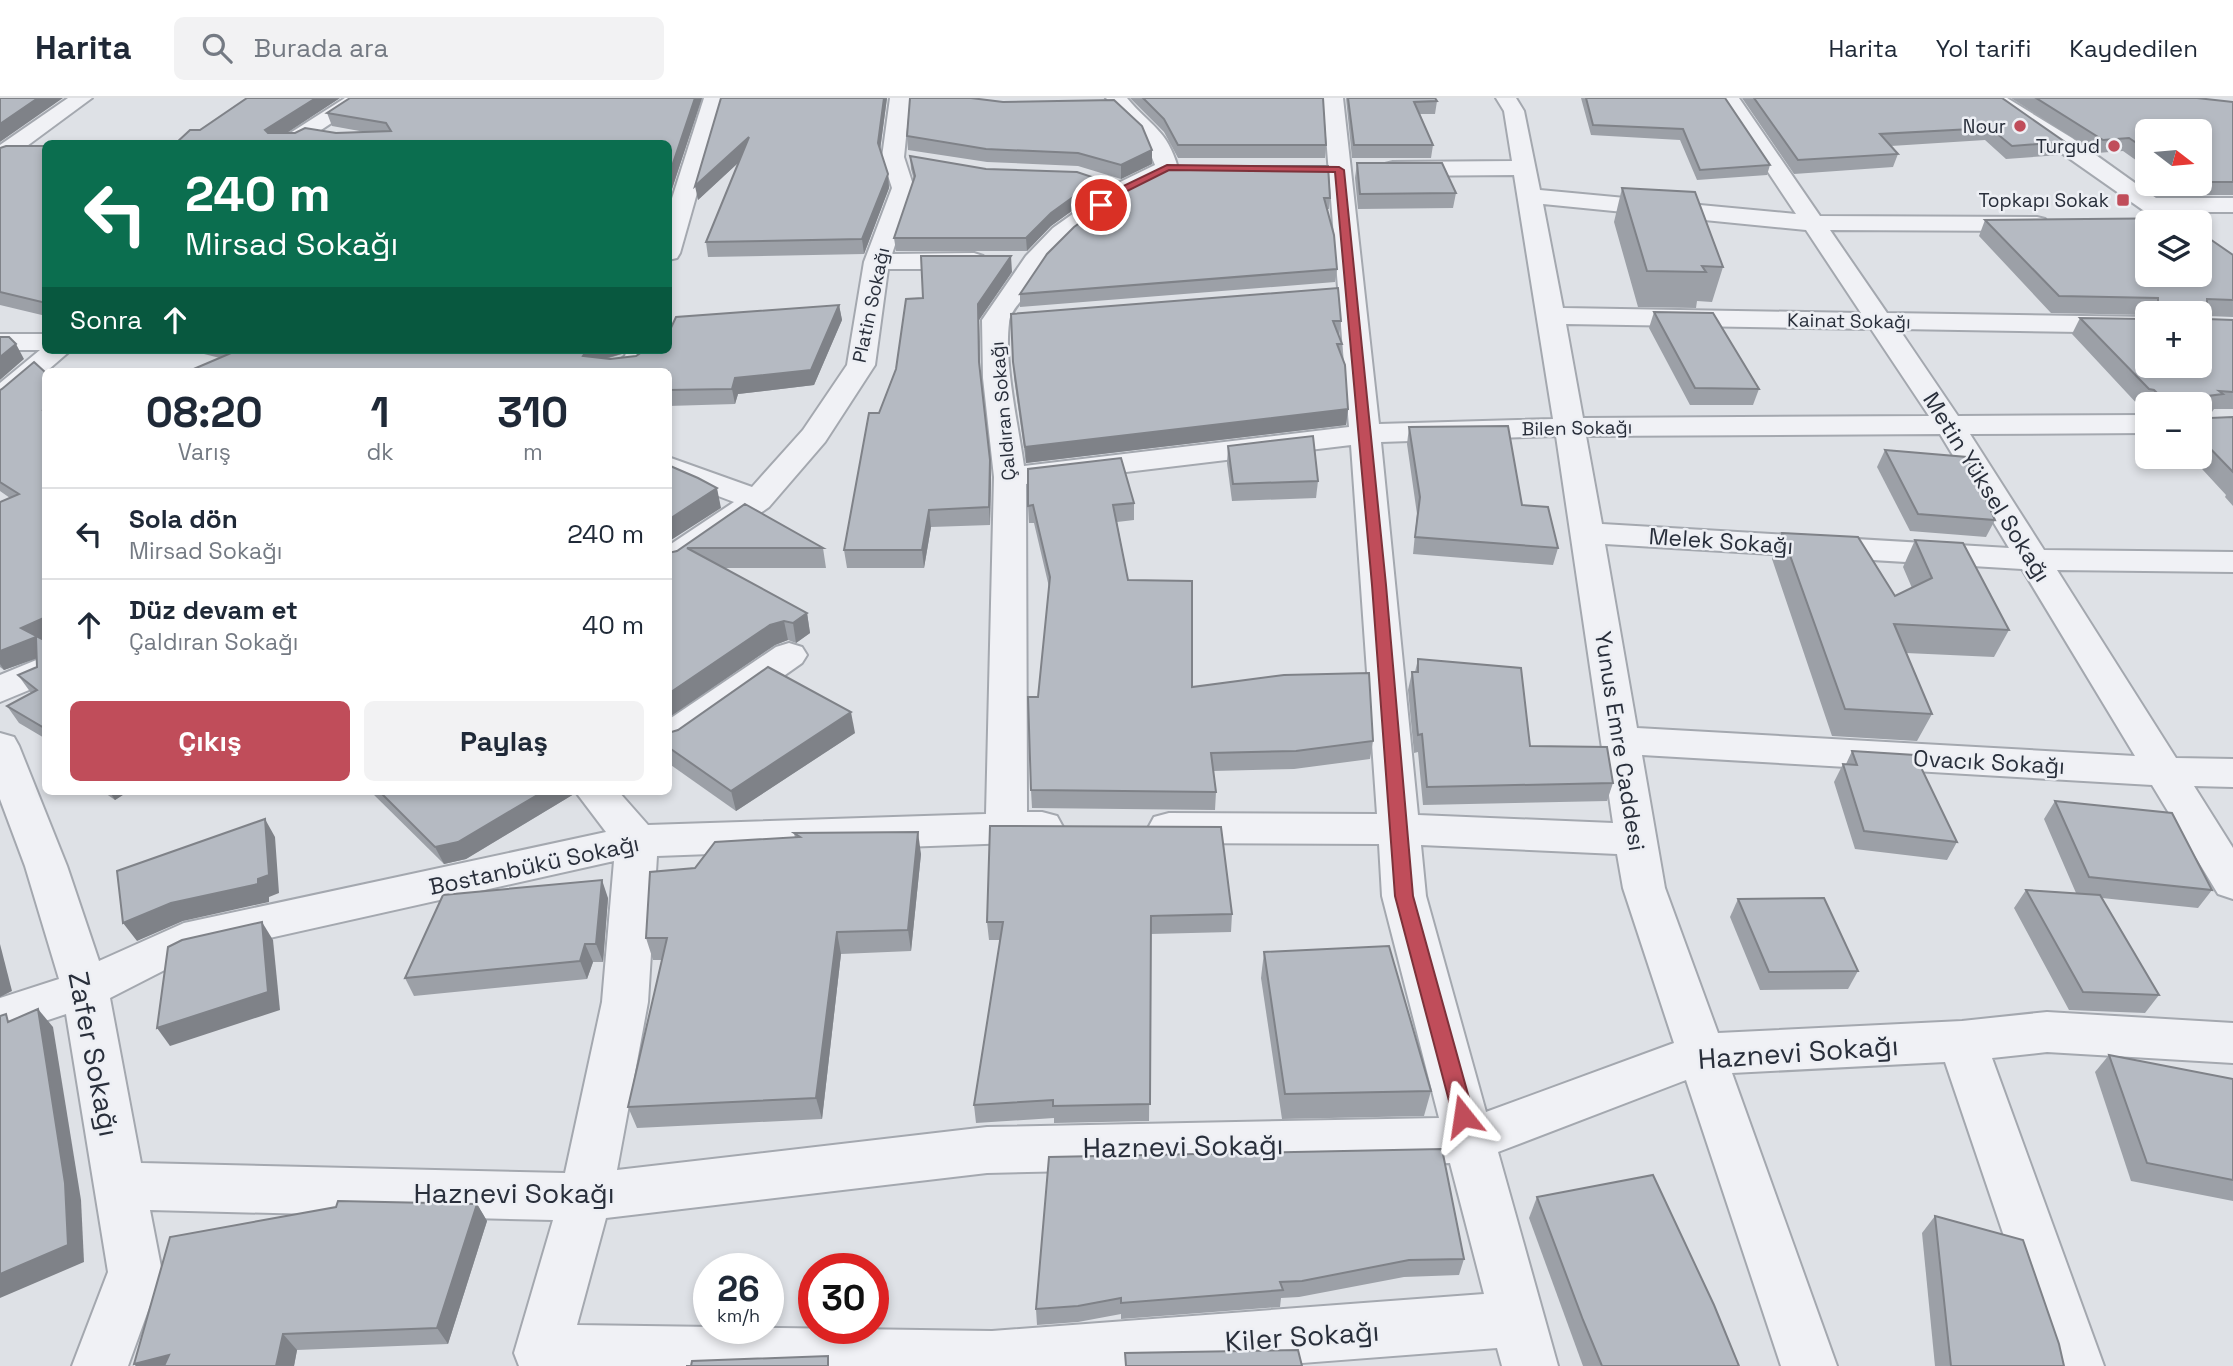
<!DOCTYPE html>
<html lang="tr">
<meta charset="utf-8">
<style>
body{margin:0;font-family:"Space Grotesk",sans-serif;background:#f2f2f3;color:#1f2937;height:100vh;display:flex;flex-direction:column;font-size:26px;white-space:nowrap}
*{box-sizing:border-box;margin:0}
p{font-size:23px;color:#747a83}
.icon{flex:none;width:38px;height:38px;fill:none;stroke:currentColor;stroke-width:2;stroke-linecap:round;stroke-linejoin:round}
.map{position:relative;flex:1;overflow:hidden}
.details{position:absolute;left:42px;top:270px;width:630px;height:427px;display:flex;flex-direction:column;background:#fff;border-radius:10px;box-shadow:0 4px 10px #0003}
.details>*{flex:none}
.hud{position:absolute;left:42px;top:42px;width:630px;height:214px;border-radius:10px;box-shadow:0 4px 10px #0003;background:#0b6e4f;color:#fff;overflow:hidden}
.needle{width:46px;rotate:106deg}
.controls{position:absolute;left:2135px;top:21px;display:grid;gap:14px}
.controls a{display:grid;place-items:center;width:77px;height:77px;border-radius:10px;background:#fff;box-shadow:0 4px 10px #0003;font-size:35px}
.speed{position:absolute;left:693px;top:1155px;display:flex;gap:14px;font-size:35px;font-weight:700;text-align:center}
.speed>*{display:grid;place-content:center;width:91px;height:91px;border-radius:50%;background:#fff;box-shadow:0 4px 10px #0003;line-height:1}
.speed small{font-size:18px;font-weight:400}
.speed .limit{border:10px solid #d22;background:#fff;color:#111}
.pin{position:absolute;display:grid;place-items:center;width:60px;height:60px;color:#fff;margin:-30px;border:4px solid #fff;border-radius:50%;box-shadow:0 2px 7px #0007}
.me{position:absolute;width:77px;margin:-38px;rotate:345deg;stroke-linejoin:round;filter:drop-shadow(0 0 5px #0008)}
.turn{display:flex;align-items:center;gap:24px;height:147px;padding:0 28px;font-size:32px}
.turn .icon{width:91px;height:91px;stroke-width:2.5}
.turn b{display:block;font-size:49px;line-height:60px}
.then{display:flex;align-items:center;height:66px;padding:0 28px;background:#0003;gap:14px;font-size:26px}
.eta{display:flex;justify-content:space-evenly;align-items:center;height:119px;text-align:center}
.eta b{font-size:42px;font-weight:800;line-height:49px}
.primary-button{display:flex;gap:14px;margin-top:auto;padding:14px 28px}
.primary-button a{flex:1;height:80px;border-radius:10px;background:#c04d5a;color:#fff;font-size:28px;font-weight:800;line-height:80px;text-align:center}
.primary-button a+a{background:#f2f2f3;color:#1f2937}
ul{padding:0;list-style:none}
li{display:flex;align-items:center;gap:21px;height:91px;padding:0 28px;border-top:2px solid #e0e1e3}
li div{flex:1}
li b{display:block;font-size:26px}
li em{font-style:normal}
header{display:flex;align-items:center;gap:42px;box-sizing:border-box;height:98px;padding:0 35px;background:#fff;border-bottom:2px solid #e0e1e3}
header strong{font-size:33px}
nav{display:flex;gap:38px;margin-inline-start:auto;font-size:24px}
.search{width:490px;height:63px;background:#f2f2f3;display:flex;align-items:center;gap:18px;box-sizing:border-box;padding:0 24px;border-radius:10px;color:#747a83;font-size:26px}
.map>svg:first-child{display:block}
</style>
<header>
<strong>Harita</strong>
<div class="search"><svg class="icon" aria-label="search" viewBox="0 0 24 24"><circle cx="10" cy="10" r="6"/><path d="M15 15l6 6"/></svg>Burada ara</div>
<nav><a>Harita</a><a>Yol tarifi</a><a>Kaydedilen</a></nav>
</header>
<div class="map">
<svg width="2233" height="1268" viewBox="0 0 2233 1268">
<rect width="100%" height="100%" fill="#dee1e6"/>
<g fill="none" stroke-linecap="round" stroke-linejoin="round">
<defs>
<g id="minor">
<polygon points="68,0 92,0 8,62 0,64 0,47"/>
<polygon points="345,0 369,0 300,46 273,46"/>
<polygon points="704,0 724,0 680,155 677,160 668,162 668,113"/>
<polygon points="890,0 910,0 904,59 914,90 892,156 974,155 983,158 987,163 983,168 974,171 888,171 875,267 825,344 769,409 680,471 668,474 668,448 734,404 668,379 668,359 752,389 803,332 847,267 864,164 892,90 882,59"/>
<path d="M1106,0H1127C1150,28 1167,31 1178,70L1175,75C1112,106 1064,138 1025,198C1019,205 1009,216 1009,225C1004,267 1018,325 1024,368L1349,329L1323,0H1343L1379,326L1553,321L1514,77L1393,78L1385,76L1382,71L1385,66L1393,64L1512,63L1504,13L1496,0H1516L1524,13L1540,92L1796,116L1719,0H1739L1820,118L2037,119L2045,121L2049,126L2045,131L2037,133L1830,132L1887,215L2147,219V235L1899,231L1958,318L2147,317V335L1970,336L2044,452L2233,454V474L2057,472L2176,660L2233,661V689L2194,688L2233,750V801L2218,796L2152,687L1642,657L1665,790L1718,935L1962,923L2047,914L2233,925V965L2047,954L1992,960L2104,1268H2048L1945,964L1732,975L1837,1268H1781L1686,982L1498,1054L1558,1268H1502L1497,1250L1262,1268H519L514,1255L553,1122L150,1112L162,1174L128,1268H72L108,1174L66,916L0,938V900L59,881L25,768L0,701V635L14,639L19,648L67,768L99,863L184,825L606,734L575,693H618L648,727L986,716L994,379L983,280L982,222L1026,158L1053,130L1112,88L1155,67L1144,40ZM1543,106L1806,132L1861,215L1563,210ZM1566,226L1871,231L1929,318L1583,320ZM1940,336L2009,450L1602,426L1586,338ZM1556,338L1613,725L1418,717L1381,344ZM1351,347L1377,716L1169,715L1154,719L1148,730L1154,741L1169,745L1379,746L1382,798L1439,1020L987,1029L617,1072L648,904L657,758L1042,744L1057,740L1063,729L1057,718L1042,714H1027L1026,386ZM1605,446L2022,471L2135,658L1637,630ZM1421,747L1617,756L1623,790L1674,945L1486,1014L1426,798ZM614,763L602,904L565,1075L141,1065L110,900L194,857ZM1450,1065L1484,1196L992,1233L577,1227L606,1120L987,1075Z"/>
<polygon points="1983,0 2007,0 2072,40 2156,100 2233,100 2233,114 2177,114 2187,124 2160,124"/>
<polygon points="0,236 46,236 46,252 71,252 10,305 0,308 0,285 40,252 0,252"/>
<path d="M627,252H655C644,279 631,273 606,273L625,258Z"/>
<polygon points="789,545 802,549 807,557 802,565 682,650 668,654 668,622 776,549"/>
<polygon points="46,558 46,585 0,604 0,577"/>
</g>
</defs>
<use href="#minor" stroke="#a4a8af" stroke-width="4"/>
<use href="#minor" fill="#f0f1f5" fill-rule="evenodd"/>
</g>
<g fill="#9ca0a7">
<polygon points="340,0 286,35 365,34 332,28 327,15 350,0 702,0 668,103 668,46 175,46 200,32"/>
<polygon points="721,0 887,0 880,53 888,76 889,90 864,156 708,159 706,144 739,64 698,102"/>
<polygon points="910,0 1152,66 1121,81 1078,68 987,64 908,52 907,38"/>
<polygon points="1130,0 1323,0 1326,47 1325,60 1178,60 1164,34"/>
<polygon points="1346,0 1435,0 1437,3 1435,16 1420,16 1433,47 1431,60 1352,60"/>
<polygon points="1581,0 1725,0 1770,67 1767,77 1697,82 1680,42 1591,37"/>
<polygon points="1742,0 2002,0 2065,44 2060,57 2006,61 1985,42 1891,48 1898,56 1893,69 1794,76"/>
<polygon points="2011,0 2197,0 2233,4 2233,97 2188,97 2171,86 2200,86 2200,33 2147,33 2147,70 2123,53 2097,55"/>
<polygon points="46,48 46,218 0,207 0,50"/>
<polygon points="910,58 986,71 1098,81 1098,94 1051,128 1027,153 896,153 894,140 914,82 911,71"/>
<polygon points="1357,65 1456,95 1453,110 1358,111 1355,80"/>
<polygon points="1622,90 1723,169 1712,204 1697,203 1696,210 1638,209 1614,124"/>
<polygon points="1121,95 1330,100 1329,111 1327,111 1337,171 1335,184 1020,209 1020,196"/>
<polygon points="1985,122 2207,139 2233,157 2233,219 2207,218 2207,221 2233,222 2233,311 2214,311 2212,314 2208,314 2208,317 2210,320 2233,319 2233,408 2225,399 2226,397 2191,359 2200,359 2200,306 2147,306 2147,312 2144,309 2140,309 2072,236 2080,220 2147,268 2200,215 2147,215 2147,217 2051,215 1979,138"/>
<polygon points="1012,174 979,222 980,273 991,379 990,427 931,429 924,470 847,470 844,452 879,315"/>
<polygon points="839,207 842,222 814,287 738,296 735,306 668,308 668,273 220,260 188,252 635,252 606,261 610,261 636,258 644,253 639,252 668,252"/>
<polygon points="1654,214 1759,291 1753,307 1690,307 1649,230"/>
<polygon points="1011,216 1341,223 1339,238 1342,246 1341,257 1348,311 1346,327 1026,365 1014,280"/>
<polygon points="46,275 46,541 43,542 46,543 46,641 19,625 7,608 31,595 18,577 37,569 37,560 4,572 0,569 0,404 10,400 0,393 0,292"/>
<polygon points="1409,329 1522,407 1558,450 1553,467 1413,456 1417,416 1407,346"/>
<polygon points="1228,348 1318,383 1316,400 1232,403 1227,365"/>
<polygon points="1885,352 1995,422 1986,439 1910,433 1877,369"/>
<polygon points="1134,405 1134,422 1117,424 1128,482 1192,589 1373,643 1370,661 1294,671 1213,673 1216,694 1215,712 1032,710 1031,692 1038,599 1049,489 1034,425 1029,425 1028,408"/>
<polygon points="745,406 823,450 826,470 723,470 807,515 810,535 796,545 788,542 775,547 668,620 668,455 677,453"/>
<polygon points="1782,435 1895,498 1912,490 1903,469 1915,442 2009,532 1994,559 1906,555 1932,616 1917,643 1832,638 1772,461"/>
<polygon points="1418,561 1530,648 1613,685 1607,703 1423,707 1418,654 1414,655 1408,592 1412,574 1415,574"/>
<polygon points="668,635 855,635 736,713 668,665"/>
<polygon points="1852,653 1957,744 1947,762 1855,751 1834,684 1843,666 1846,666"/>
<polygon points="102,693 129,693 115,702"/>
<polygon points="370,693 573,693 574,696 466,761 444,766"/>
<polygon points="2055,703 2212,792 2198,810 2102,800 2159,897 2145,915 2069,912 2014,810 2026,792 2076,795 2044,721"/>
<polygon points="794,735 921,756 911,853 841,856 822,1021 637,1030 628,1009 662,862 653,862 646,840 695,770 795,740"/>
<polygon points="608,800 603,864 593,864 587,881 414,898 405,880"/>
<polygon points="1738,801 1858,873 1848,891 1760,892 1730,819"/>
<polygon points="1232,816 1231,834 1151,836 1149,1023 1054,1025 1054,1020 976,1025 974,1007 1000,842 989,842 987,824"/>
<polygon points="1264,854 1431,993 1424,1018 1282,1021 1261,880"/>
<polygon points="2109,957 2233,981 2233,1103 2131,1083 2095,974"/>
<polygon points="1049,1059 1464,1161 1459,1177 1404,1179 1299,1199 1281,1200 1280,1209 1121,1221 1121,1216 1078,1224 1037,1227 1036,1211"/>
<polygon points="1537,1099 1739,1268 1583,1268 1529,1120"/>
<polygon points="477,1106 487,1123 448,1246 297,1252 294,1268 136,1268 134,1266"/>
<polygon points="1935,1118 2064,1268 1935,1268 1922,1135"/>
</g>
<g fill="#7f8288">
<polygon points="38,0 63,0 0,44 0,26"/>
<polygon points="316,0 340,0 270,46 265,32"/>
<polygon points="695,0 702,0 668,103 668,80"/>
<polygon points="884,0 887,0 879,59 878,45"/>
<polygon points="749,39 751,53 698,102 695,88"/>
<polygon points="1152,52 1152,66 1121,81 1121,67"/>
<polygon points="888,76 889,90 864,156 862,141"/>
<polygon points="1098,81 1098,94 1051,128 1027,153 1026,140 1051,115"/>
<polygon points="1011,158 1012,174 979,222 980,280 978,206"/>
<polygon points="839,207 842,222 814,287 738,296 735,306 732,291 735,280"/>
<polygon points="16,246 24,261 0,282 0,259"/>
<polygon points="587,252 635,252 593,264 583,258"/>
<polygon points="1348,311 1346,327 1026,365 1025,349"/>
<polygon points="990,362 991,379 990,427 989,409"/>
<polygon points="717,390 721,410 668,444 668,422"/>
<polygon points="929,412 931,429 924,470 922,452"/>
<polygon points="807,515 810,535 796,545 793,525"/>
<polygon points="46,519 46,541 40,544 46,557 4,572 0,566 0,553 21,530"/>
<polygon points="784,523 788,542 775,547 668,620 668,596 770,527"/>
<polygon points="851,614 855,635 736,713 731,693"/>
<polygon points="109,693 129,693 115,702"/>
<polygon points="544,693 573,693 574,696 466,761 444,766 435,749"/>
<polygon points="265,721 275,739 279,795 269,799 269,804 183,823 137,843 123,825 171,805 258,781"/>
<polygon points="918,734 921,756 911,853 908,832"/>
<polygon points="602,782 608,800 603,864 596,846"/>
<polygon points="262,824 273,842 280,912 170,948 157,930"/>
<polygon points="837,834 841,856 822,1021 816,1000"/>
<polygon points="0,846 12,893 0,899"/>
<polygon points="585,846 593,864 587,881 580,863"/>
<polygon points="38,911 53,929 81,1102 84,1164 0,1200 0,1176"/>
<polygon points="477,1106 487,1123 448,1246 437,1230"/>
<polygon points="283,1236 297,1252 294,1268 276,1268"/>
<polygon points="169,1257 180,1268 136,1268 134,1266"/>
</g>
<g fill="#b5bac2" stroke="#7f8288" stroke-width="2" fill-rule="evenodd">
<polygon points="0,0 38,0 0,26"/>
<polygon points="247,0 316,0 265,32 268,35 295,35 305,30 336,35 391,33 386,25 327,15 350,0 695,0 668,80 668,46 175,46 190,32 200,32"/>
<polygon points="721,0 884,0 878,45 888,76 862,141 706,144 749,39 695,88"/>
<polygon points="910,0 971,0 1003,4 1114,2 1142,28 1152,52 1121,67 1078,55 986,51 907,38"/>
<polygon points="1143,0 1323,0 1326,47 1178,47 1164,21"/>
<polygon points="1348,0 1435,0 1437,3 1414,4 1433,47 1354,47"/>
<polygon points="1586,0 1725,0 1770,67 1700,72 1683,31 1593,27"/>
<polygon points="1754,0 2002,0 2065,44 2012,48 1990,30 1880,36 1898,56 1798,62"/>
<polygon points="2036,0 2197,0 2233,4 2233,84 2200,84 2200,33 2147,33 2147,52 2129,40 2103,42"/>
<polygon points="6,48 46,48 46,205 0,194 0,50"/>
<polygon points="910,58 986,71 1077,74 1098,81 1051,115 1026,140 894,140 915,78"/>
<polygon points="1357,65 1442,65 1456,95 1360,96"/>
<polygon points="1172,68 1328,68 1330,100 1324,100 1334,137 1337,171 1020,196 1047,156 1074,129 1121,95"/>
<polygon points="1622,90 1695,94 1723,169 1702,168 1706,174 1647,173"/>
<path d="M2195,120L2206,129L2207,139L2233,157V202L2207,201V221L2233,222V294L2219,293L2223,296L2208,298V317L2210,320L2233,319V374L2200,340V306H2168L2154,292L2149,291L2080,220L2147,221V268H2200V215H2158V200L2059,198L1985,122ZM2147,124H2200V177H2147Z"/>
<polygon points="921,158 1011,158 978,206 979,264 990,362 989,409 929,412 922,452 844,452 869,315 879,315 896,271 906,201 923,200"/>
<polygon points="1338,190 1341,223 1333,223 1342,246 1337,246 1345,267 1348,311 1025,349 1013,264 1011,216"/>
<polygon points="839,207 811,272 735,280 732,291 668,292 668,273 189,273 238,252 587,252 583,258 610,261 636,258 645,252 668,252 668,232 670,232 676,219"/>
<polygon points="1654,214 1713,215 1759,291 1695,290"/>
<polygon points="0,239 9,239 16,246 0,259"/>
<polygon points="34,264 46,275 46,308 43,312 46,313 46,519 21,530 46,543 46,631 7,608 37,592 18,577 37,569 36,539 0,553 0,404 19,396 0,384 0,292 2,291"/>
<polygon points="1508,328 1522,407 1548,409 1558,450 1415,439 1420,399 1409,329"/>
<polygon points="1313,338 1318,383 1233,386 1228,348"/>
<polygon points="1885,352 1967,359 1995,422 1918,416"/>
<polygon points="1121,360 1134,405 1113,407 1128,482 1192,483 1192,589 1284,577 1369,575 1373,643 1296,653 1211,655 1216,694 1031,692 1028,599 1038,599 1050,479 1033,407 1028,408 1028,371"/>
<polygon points="668,367 698,380 717,390 668,422"/>
<polygon points="745,406 823,450 687,450 807,515 793,525 784,523 770,527 668,596 668,455 677,453"/>
<polygon points="1782,435 1858,439 1895,498 1932,480 1915,442 1963,445 2009,532 1894,526 1932,616 1845,611"/>
<polygon points="1418,561 1521,570 1530,648 1607,649 1613,685 1427,689 1422,636 1418,637 1412,574 1418,574"/>
<polygon points="768,569 851,614 731,693 668,649 668,635 678,632"/>
<polygon points="1852,653 1915,657 1957,744 1864,733 1843,666 1857,667"/>
<polygon points="379,693 544,693 458,744 435,749"/>
<polygon points="2055,703 2172,715 2212,792 2089,779"/>
<polygon points="265,721 269,777 258,781 258,786 171,805 123,825 117,773"/>
<polygon points="990,728 1221,729 1232,816 1151,818 1150,1006 1053,1008 1053,1002 974,1007 1003,824 987,824"/>
<polygon points="918,734 908,832 837,834 816,1000 628,1009 667,840 646,840 650,774 695,770 715,744 800,739 794,735"/>
<polygon points="602,782 596,846 585,846 580,863 405,880 443,797"/>
<polygon points="2026,792 2100,797 2159,897 2083,894"/>
<polygon points="1824,800 1858,873 1769,874 1738,801"/>
<polygon points="262,824 268,894 157,930 168,849 182,842"/>
<polygon points="1389,848 1431,993 1285,996 1264,854"/>
<polygon points="38,911 65,1085 68,1147 0,1176 0,918 6,916 8,924"/>
<polygon points="2109,957 2233,981 2233,1082 2147,1065"/>
<polygon points="1442,1051 1464,1161 1409,1162 1302,1183 1280,1184 1283,1192 1121,1205 1121,1200 1078,1208 1036,1211 1049,1059"/>
<polygon points="1653,1077 1714,1207 1739,1268 1602,1268 1583,1222 1537,1099"/>
<polygon points="338,1103 477,1106 437,1230 283,1236 276,1268 164,1268 169,1257 134,1266 170,1139 336,1109"/>
<polygon points="1935,1118 2023,1142 2059,1246 2064,1268 1951,1268"/>
<polygon points="1298,1252 1302,1268 1126,1268 1125,1255"/>
<polygon points="828,1258 828,1268 686,1268 691,1268 692,1263"/>
</g>
<polygon fill="#c04d5a" stroke="#7d323a" stroke-width="2" points="1167,67 1339,69 1344,72 1386,487 1413,798 1474,1018 1471,1024 1463,1027 1456,1024 1453,1018 1395,798 1372,487 1335,74 1169,72 1123,95 1104,109 1096,107 1117,91"/>
<g fill="#c04d5a" stroke="#edeff4" stroke-width="2.5">
<circle cx="2020" cy="28" r="7"/>
<circle cx="2114" cy="48" r="7"/>
<rect x="2116" y="95" width="14" height="14" rx="3.5"/>
</g>
<g text-anchor="middle" dominant-baseline="central" stroke-width="5" stroke-linejoin="round" paint-order="stroke">
<g font-size="19" fill="#292f3b" stroke="#edeff4" text-anchor="end">
<text x="2006" y="28">Nour</text>
<text x="2100" y="48">Turgud</text>
<text x="2109" y="102">Topkapı Sokak</text>
</g>
<g font-size="19" fill="#292f3b" stroke="#edeff4">
<text transform="translate(871 207) rotate(-78)">Platin Sokağı</text>
<text transform="translate(1849 223) rotate(1)">Kainat Sokağı</text>
<text transform="translate(1003 313) rotate(-95)">Çaldıran Sokağı</text>
<text transform="translate(1577 330) rotate(-1)">Bilen Sokağı</text>
</g>
<g font-size="23" fill="#292f3b" stroke="#edeff4">
<text transform="translate(1987 389) rotate(58)">Metin Yüksel Sokağı</text>
<text transform="translate(1721 443) rotate(4)">Melek Sokağı</text>
<text transform="translate(1620 643) rotate(81)">Yunus Emre Caddesi</text>
<text transform="translate(1989 664) rotate(3)">Ovacık Sokağı</text>
<text transform="translate(534 767) rotate(-12)">Bostanbükü Sokağı</text>
</g>
<g font-size="28" fill="#292f3b" stroke="#edeff4">
<text transform="translate(1798 954) rotate(-4)">Haznevi Sokağı</text>
<text transform="translate(94 956) rotate(79)">Zafer Sokağı</text>
<text transform="translate(1183 1048) rotate(-1)">Haznevi Sokağı</text>
<text x="514" y="1095">Haznevi Sokağı</text>
<text transform="translate(1302 1238) rotate(-4)">Kiler Sokağı</text>
</g>
</g>
</svg>
<div class="controls">
<a><svg class="needle" viewBox="-14 -14 28 28"><path d="M0-13l5 13h-10z" fill="#e53935"/><path d="M0 13l5-13h-10z" fill="#747a83"/></svg></a>
<a><svg class="icon" aria-label="layers" viewBox="0 0 24 24"><path d="M12 4l9 5-9 5-9-5zM3 14l9 5 9-5"/></svg></a>
<a>+</a>
<a>−</a>
</div>
<div class="speed"><div>26<small>km/h</small></div><div class="limit">30</div></div>
<div class="pin" style="left:1101px;top:107px;background:#d93025"><svg class="icon" aria-label="arrive" viewBox="0 0 24 24"><path d="M6 21V4h12l-3 4 3 4H6"/></svg></div>
<svg class="me" style="left:1463px;top:1018px" viewBox="-20 -20 40 40"><path d="M0-17L14 15 0 8-14 15z" fill="#c04d5a" stroke="#fff" stroke-width="4"/></svg>
<div class="hud">
<div class="turn"><svg class="icon" aria-label="left" viewBox="0 0 24 24"><path d="M17 20v-9H6M10 6l-5 5 5 5"/></svg><div><b>240 m</b>Mirsad Sokağı</div></div>
<div class="then">Sonra<svg class="icon" aria-label="ahead" viewBox="0 0 24 24"><path d="M12 20V5M6 11l6-6 6 6"/></svg></div>
</div>
<section class="details">
<div class="eta">
<div><b>08:20</b><p>Varış</p></div>
<div><b>1</b><p>dk</p></div>
<div><b>310</b><p>m</p></div>
</div>
<ul>
<li><svg class="icon" aria-label="left" viewBox="0 0 24 24"><path d="M17 20v-9H6M10 6l-5 5 5 5"/></svg><div><b>Sola dön</b><p>Mirsad Sokağı</p></div><em>240 m</em></li>
<li><svg class="icon" aria-label="ahead" viewBox="0 0 24 24"><path d="M12 20V5M6 11l6-6 6 6"/></svg><div><b>Düz devam et</b><p>Çaldıran Sokağı</p></div><em>40 m</em></li>
</ul>
<div class="primary-button"><a>Çıkış</a><a>Paylaş</a></div>
</section>
</div>
